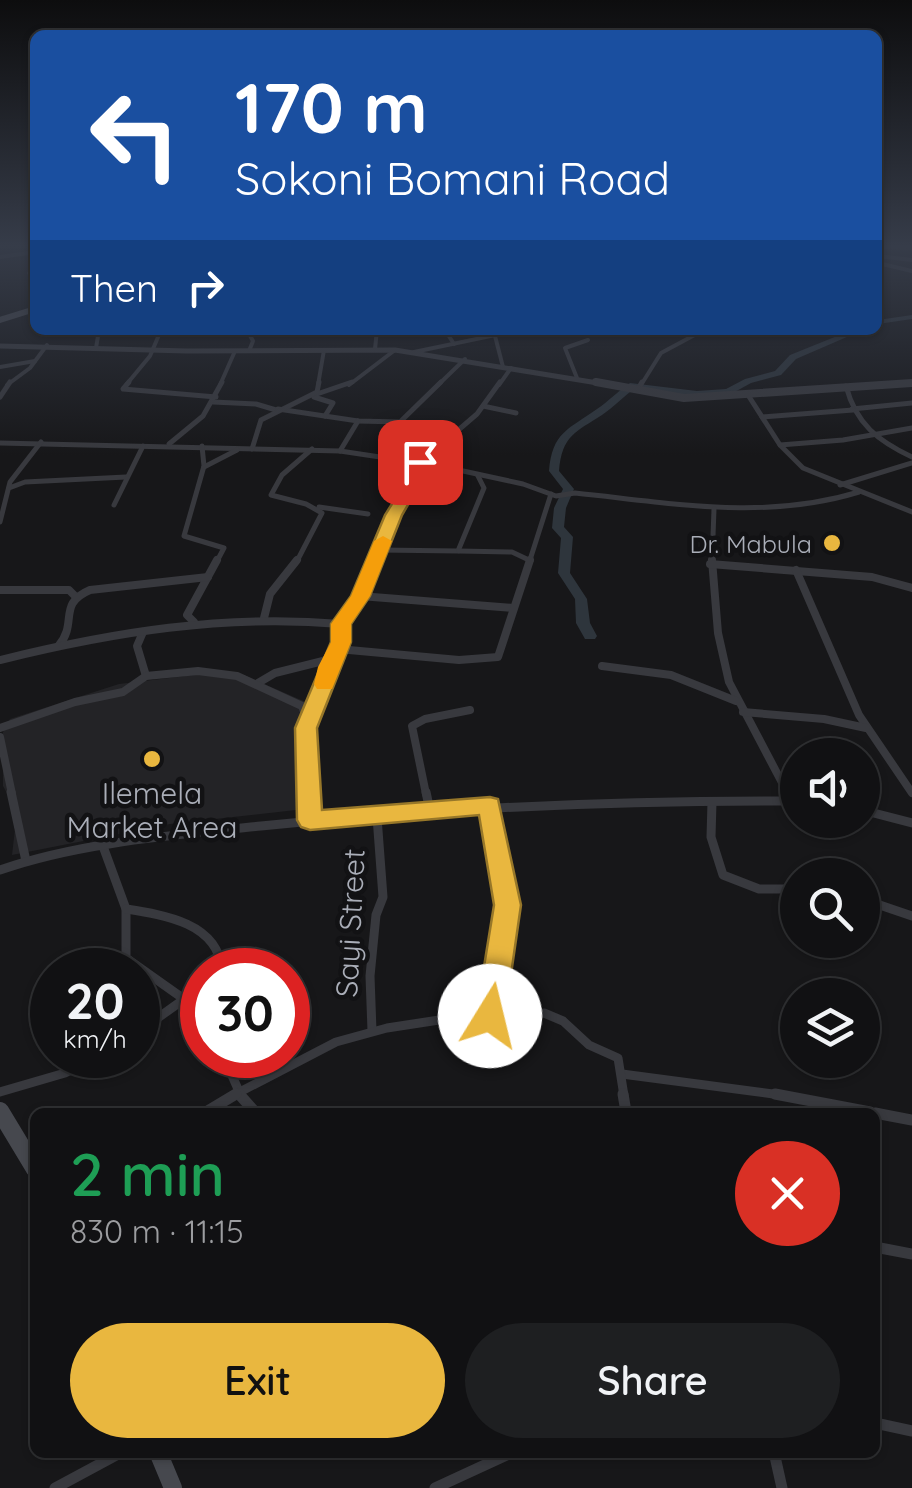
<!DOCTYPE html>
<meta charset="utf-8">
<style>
body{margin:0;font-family:Quicksand,sans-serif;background:#1e1f21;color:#f1f3f6;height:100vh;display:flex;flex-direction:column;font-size:38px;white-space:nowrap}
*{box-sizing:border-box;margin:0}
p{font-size:32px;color:#9c9da0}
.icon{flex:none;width:55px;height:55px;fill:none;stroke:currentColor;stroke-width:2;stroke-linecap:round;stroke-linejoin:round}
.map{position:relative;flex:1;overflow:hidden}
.drawer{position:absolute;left:30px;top:1108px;width:850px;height:350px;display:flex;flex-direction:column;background:#111113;border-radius:15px;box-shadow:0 2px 8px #0004,0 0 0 2px #303133}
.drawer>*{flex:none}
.hud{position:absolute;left:30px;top:30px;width:852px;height:305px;border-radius:15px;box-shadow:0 2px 8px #0004,0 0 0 2px #303133;background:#1a4fa0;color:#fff;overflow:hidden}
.tools{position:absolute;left:780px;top:738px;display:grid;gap:20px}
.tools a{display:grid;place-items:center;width:100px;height:100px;border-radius:50%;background:#111113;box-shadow:0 2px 8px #0004,0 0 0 2px #303133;font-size:50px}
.speed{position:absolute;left:30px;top:948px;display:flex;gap:20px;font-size:50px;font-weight:700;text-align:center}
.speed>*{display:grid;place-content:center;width:130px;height:130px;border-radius:50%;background:#111113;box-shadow:0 2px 8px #0004,0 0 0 2px #303133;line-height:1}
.speed small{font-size:25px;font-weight:400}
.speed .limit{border:15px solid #d22;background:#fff;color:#111}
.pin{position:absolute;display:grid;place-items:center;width:85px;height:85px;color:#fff;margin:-42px;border-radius:20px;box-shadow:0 5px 15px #0006}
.me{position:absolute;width:110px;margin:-55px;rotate:9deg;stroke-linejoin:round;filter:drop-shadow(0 0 8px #0008)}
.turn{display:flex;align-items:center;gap:35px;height:210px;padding:0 40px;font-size:45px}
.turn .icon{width:130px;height:130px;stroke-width:2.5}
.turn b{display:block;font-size:70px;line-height:85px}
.then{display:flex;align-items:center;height:95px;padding:0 40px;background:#0003;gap:20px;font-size:38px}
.round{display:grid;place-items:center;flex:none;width:105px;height:105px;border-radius:52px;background:#1e1f21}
.summary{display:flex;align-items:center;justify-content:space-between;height:170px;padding:0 40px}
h1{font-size:60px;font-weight:600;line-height:75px;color:#1e9e55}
.cta{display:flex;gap:20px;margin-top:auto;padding:20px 40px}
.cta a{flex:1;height:115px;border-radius:60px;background:#e9b73f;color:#111;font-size:40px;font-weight:600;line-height:115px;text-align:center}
.cta a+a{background:#1e1f21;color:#f1f3f6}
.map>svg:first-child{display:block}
</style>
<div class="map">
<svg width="912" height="1488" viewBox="0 0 912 1488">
<rect width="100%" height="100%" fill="#171719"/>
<polygon fill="#232326" points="219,672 244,675 308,703 296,810 170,824 12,855 17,812 3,786 3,732 10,719 119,684"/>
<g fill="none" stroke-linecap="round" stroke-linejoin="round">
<g fill="#2e353c" fill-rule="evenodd">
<polygon points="912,315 912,319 878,324 878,320"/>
<path d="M852,330H863L796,359L781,375L751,383L731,394L697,397L635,388C624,396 614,407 602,415C576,432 562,435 559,471L574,489L566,508L564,527L573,537L570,573L587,599L590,623L597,636L595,639H585L576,623L575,599L558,573L561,538L552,528L554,508L563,489L549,471C552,432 569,429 597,409C609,401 618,391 630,383L697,391L726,389L745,379L775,371L790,355Z"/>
</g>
<g stroke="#38393e" stroke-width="4">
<polyline points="883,247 912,248"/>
<polyline points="878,256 912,260"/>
<polyline points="0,257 35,252"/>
<polyline points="878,263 912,271"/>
<polyline points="29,273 35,277"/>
<polyline points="247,330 253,341 249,351"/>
<polyline points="445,330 454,344"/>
<polyline points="495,336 503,367"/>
<polyline points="96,348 99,330"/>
<polyline points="375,349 377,330"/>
<polyline points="414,352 520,330"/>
<polyline points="0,367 35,361"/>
<polyline points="577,378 565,348 588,340"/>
<polyline points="7,385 30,368 47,345"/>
<polyline points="126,385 150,356 161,330"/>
<polyline points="220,385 235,351"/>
<polyline points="318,385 324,350"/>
<polyline points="349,385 395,350"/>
<polyline points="438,385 465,359"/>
<polyline points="499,385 511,368"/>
<polyline points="641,385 661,353 702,331"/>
</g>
<g stroke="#38393e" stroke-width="5">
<polyline points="129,382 123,389 216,397"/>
<path d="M846,386C856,424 878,441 912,457"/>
<polyline points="638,389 642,382"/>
<polyline points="314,395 352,382"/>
<polyline points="748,395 780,445 803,468 912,512"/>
<polyline points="0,397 10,382"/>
<polyline points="314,397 333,403 325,416"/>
<polyline points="213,402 256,404 276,410"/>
<polyline points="483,406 516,413"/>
<polyline points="278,409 358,421 400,422 441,382"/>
<polyline points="852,409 912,403"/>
<polyline points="762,417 853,410"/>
<path d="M0,443L340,451L440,466L523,484L556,496L575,493C672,503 764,521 859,492"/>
<polyline points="169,444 203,416 222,382"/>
<polyline points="780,445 843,440 912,428"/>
<polyline points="202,446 204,466 184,536 224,548 216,563"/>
<polyline points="252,449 261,420 317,392 319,382"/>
<polyline points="340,451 358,421"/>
<polyline points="420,463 477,414 500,382"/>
<polyline points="204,467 237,450"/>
<polyline points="384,480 389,457"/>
<polyline points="840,485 912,463"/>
<polyline points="9,488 25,482 126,477"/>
<polyline points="114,505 143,446"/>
<polyline points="319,507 368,514"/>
<polyline points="0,522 10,482 41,442"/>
<polyline points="380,550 458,551 484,488 478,476"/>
<polyline points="459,551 512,552 531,561"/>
<polyline points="296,563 322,513 306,504 271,495 282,475 312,449"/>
<polyline points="374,563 394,515 424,463"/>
<polyline points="529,563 551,494"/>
<polyline points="712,563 714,509"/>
</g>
<g stroke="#38393e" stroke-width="8">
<polyline points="712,560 718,633 729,682 788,794"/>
<polyline points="710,564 872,577 912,588"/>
<polyline points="796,570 859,715 912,793"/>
<polyline points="0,590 69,590 74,595"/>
<polyline points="360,596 513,608"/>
<polyline points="264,618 270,594 297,560"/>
<polyline points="194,622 187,615 217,560"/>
<polyline points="143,632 137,646 146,676"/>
<path d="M59,645C78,623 57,604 90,590L208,577"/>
<polyline points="338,649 459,660 498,657 530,560"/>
<path d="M0,660C113,632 224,614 341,624"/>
<polyline points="602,666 671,675 736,701"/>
<polyline points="258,683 275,673 331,659"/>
<polyline points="743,712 824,719 866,728"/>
<polyline points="0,728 75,702 123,692 146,676 198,671 237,676 302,706 308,723"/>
<polyline points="0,737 12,794"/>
<polyline points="309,794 306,728 338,649 341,624 360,596 375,560"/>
<polyline points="426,794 412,726 425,719 470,710"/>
</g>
<g stroke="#38393e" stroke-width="9">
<polyline points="11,792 26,861"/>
<polyline points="309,792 310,821"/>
<polyline points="426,792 430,811"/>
<polyline points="787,792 791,801"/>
<polyline points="712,802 711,837 723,875 759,889 798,889"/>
<polyline points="490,805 507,905 490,1017"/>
<polyline points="862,810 912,823"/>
<polyline points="104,849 126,909 126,958 191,1004 202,1020"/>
<path d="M0,870C80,842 177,835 261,826C440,808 618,800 798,801"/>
<polyline points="862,899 912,916"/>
<path d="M126,909C165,915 218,923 222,970"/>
<polyline points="191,1004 202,992"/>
<polyline points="372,1031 370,976 376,915 383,897 377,817"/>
<polyline points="138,1032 183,1000"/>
<polyline points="223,1055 241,1096"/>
<polyline points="622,1074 788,1096"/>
<polyline points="0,1092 65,1073 102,1055"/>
<polyline points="232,1096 336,1042 387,1028 439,1020 544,1013 563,1021 589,1045 618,1058 624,1096"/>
</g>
<g stroke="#38393e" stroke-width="11">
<polyline points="239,1094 255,1112"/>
<polyline points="623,1094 626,1112"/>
<polyline points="775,1094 870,1112"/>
<polyline points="206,1112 236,1094"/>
<polyline points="875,1113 912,1120"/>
<polyline points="875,1247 912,1254"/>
<polyline points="875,1423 912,1431"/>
<polyline points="774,1452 782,1488"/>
<polyline points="55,1488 122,1452"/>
<polyline points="435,1488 513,1452"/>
</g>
<g stroke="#38393e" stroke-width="5">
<polyline points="0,346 187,351 395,350 610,385"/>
<polyline points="885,385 912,383"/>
</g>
<polyline stroke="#38393e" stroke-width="8" points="596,382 684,398 912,383"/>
<polyline stroke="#46484e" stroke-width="6" points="0,320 35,309"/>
<g stroke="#46484e" stroke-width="18">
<polyline points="0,1111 35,1169"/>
<polyline points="158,1452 173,1488"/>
</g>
</g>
<linearGradient id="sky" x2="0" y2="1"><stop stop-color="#0d0d0e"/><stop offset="0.54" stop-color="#363c49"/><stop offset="1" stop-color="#363c49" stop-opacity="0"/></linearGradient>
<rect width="912" height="455" fill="url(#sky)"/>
<polygon fill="#e9b73f" stroke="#977729" stroke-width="2.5" points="420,458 432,464 402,515 370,596 351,624 351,642 317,728 322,810 490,797 498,799 521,905 505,1016 501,1026 490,1030 480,1026 476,1016 494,905 479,815 310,830 301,827 297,820 295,728 331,642 331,624 351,596 385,515 414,469 412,462"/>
<polygon fill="#f59e0b" points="383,536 392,541 370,596 351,624 351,642 332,689 317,689 314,684 318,667 331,642 331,624 351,596 374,541"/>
<g fill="#e9b73f" stroke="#121214" stroke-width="4">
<circle cx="832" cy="543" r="10"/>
<circle cx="152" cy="759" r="10"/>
</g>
<g text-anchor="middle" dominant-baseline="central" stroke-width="9" stroke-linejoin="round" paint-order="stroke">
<g font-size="25" fill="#aaaeb8" stroke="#121214" text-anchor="end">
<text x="812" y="543">Dr. Mabula</text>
</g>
<g font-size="30" fill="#aaaeb8" stroke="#121214">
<text x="152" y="793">Ilemela<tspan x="152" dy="34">Market Area</tspan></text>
</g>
<g font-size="30" fill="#aaaeb8" stroke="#121214">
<text transform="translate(350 923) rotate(-87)">Sayi Street</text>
</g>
</g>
</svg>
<div class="tools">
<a><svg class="icon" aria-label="sound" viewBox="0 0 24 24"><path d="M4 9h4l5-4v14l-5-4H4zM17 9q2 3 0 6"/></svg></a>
<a><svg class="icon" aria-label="search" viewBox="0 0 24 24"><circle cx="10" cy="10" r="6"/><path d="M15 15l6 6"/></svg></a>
<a><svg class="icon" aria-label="layers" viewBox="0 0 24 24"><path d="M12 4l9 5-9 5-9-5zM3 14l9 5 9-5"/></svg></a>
</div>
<div class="speed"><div>20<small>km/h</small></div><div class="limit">30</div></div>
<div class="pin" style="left:420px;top:462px;background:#d93025"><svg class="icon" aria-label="arrive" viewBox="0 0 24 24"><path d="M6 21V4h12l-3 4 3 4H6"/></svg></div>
<svg class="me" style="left:490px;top:1016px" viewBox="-20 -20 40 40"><circle r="19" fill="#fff"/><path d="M0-13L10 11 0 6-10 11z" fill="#e9b73f"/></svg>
<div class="hud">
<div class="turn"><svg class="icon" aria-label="left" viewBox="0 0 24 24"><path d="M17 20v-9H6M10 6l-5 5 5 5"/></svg><div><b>170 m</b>Sokoni Bomani Road</div></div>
<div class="then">Then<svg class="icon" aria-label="right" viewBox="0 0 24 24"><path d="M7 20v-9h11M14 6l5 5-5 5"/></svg></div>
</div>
<section class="drawer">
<div class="summary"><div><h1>2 min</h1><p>830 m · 11:15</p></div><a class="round" style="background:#d93025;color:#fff"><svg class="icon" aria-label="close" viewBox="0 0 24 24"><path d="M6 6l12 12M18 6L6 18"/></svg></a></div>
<div class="cta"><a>Exit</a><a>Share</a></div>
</section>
</div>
